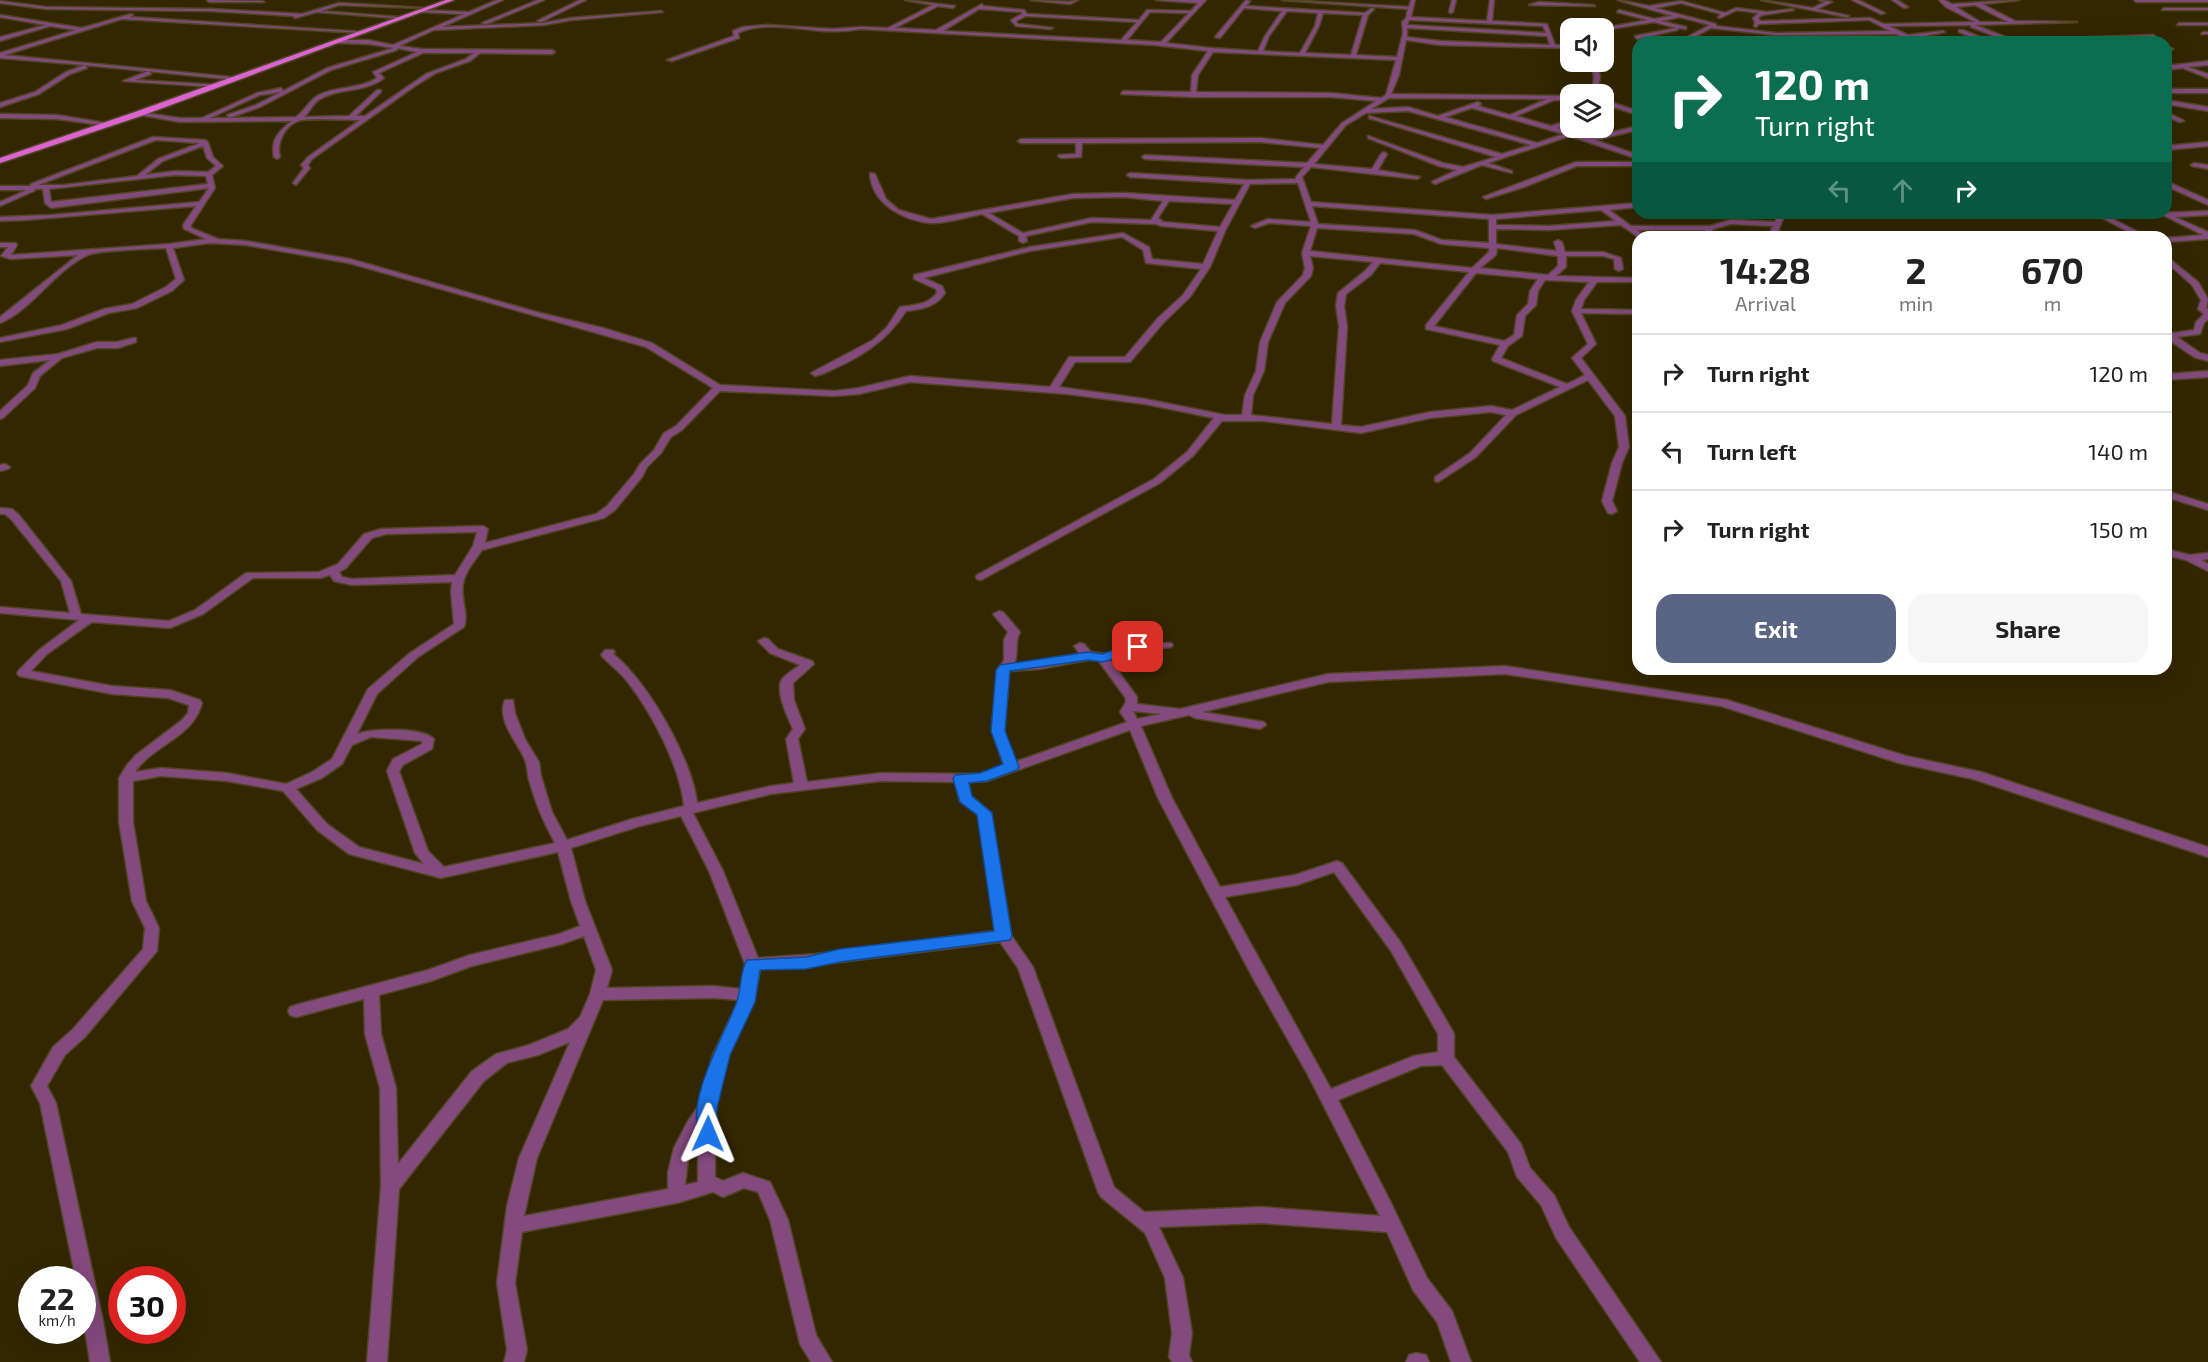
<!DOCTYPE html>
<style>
body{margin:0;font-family:"Exo 2",sans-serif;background:#f6f6f6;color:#222;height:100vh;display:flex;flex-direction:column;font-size:22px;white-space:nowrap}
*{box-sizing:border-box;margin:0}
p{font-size:20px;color:#767676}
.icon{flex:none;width:33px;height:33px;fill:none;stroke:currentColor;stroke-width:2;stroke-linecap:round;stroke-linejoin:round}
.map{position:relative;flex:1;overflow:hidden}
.drawer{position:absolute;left:1632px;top:231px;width:540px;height:444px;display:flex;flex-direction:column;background:#fff;border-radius:18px;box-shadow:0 6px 24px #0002}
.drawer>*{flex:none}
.hud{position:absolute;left:1632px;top:36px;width:540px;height:183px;border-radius:18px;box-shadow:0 6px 24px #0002;background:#0b6e4f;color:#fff;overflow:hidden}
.tools{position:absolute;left:1560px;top:18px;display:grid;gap:12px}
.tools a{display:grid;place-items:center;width:54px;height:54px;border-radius:12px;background:#fff;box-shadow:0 6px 24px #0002;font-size:30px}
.speed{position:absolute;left:18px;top:1266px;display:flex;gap:12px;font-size:30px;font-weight:700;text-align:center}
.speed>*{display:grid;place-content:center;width:78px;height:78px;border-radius:50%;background:#fff;box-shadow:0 6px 24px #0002;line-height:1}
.speed small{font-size:15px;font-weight:400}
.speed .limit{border:9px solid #d22;background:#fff;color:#111}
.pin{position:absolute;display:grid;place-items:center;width:51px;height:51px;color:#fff;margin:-26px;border-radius:12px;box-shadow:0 3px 9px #0006}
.me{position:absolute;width:66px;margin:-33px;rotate:1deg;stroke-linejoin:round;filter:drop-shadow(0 0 4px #0008)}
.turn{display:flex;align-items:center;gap:21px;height:126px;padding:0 24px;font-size:27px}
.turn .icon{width:78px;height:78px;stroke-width:2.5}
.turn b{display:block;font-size:42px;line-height:51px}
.lanes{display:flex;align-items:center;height:57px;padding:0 24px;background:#0003;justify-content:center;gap:30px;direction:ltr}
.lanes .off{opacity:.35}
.eta{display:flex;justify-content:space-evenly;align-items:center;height:102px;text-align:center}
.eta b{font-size:36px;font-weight:700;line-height:42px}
.button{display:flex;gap:12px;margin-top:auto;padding:12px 24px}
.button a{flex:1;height:69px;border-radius:18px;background:#5a6485;color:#fff;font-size:24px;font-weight:700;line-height:69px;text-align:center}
.button a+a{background:#f6f6f6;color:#222}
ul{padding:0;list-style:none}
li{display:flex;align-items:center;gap:18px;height:78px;padding:0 24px;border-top:2px solid #e0e0e0}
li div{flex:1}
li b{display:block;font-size:22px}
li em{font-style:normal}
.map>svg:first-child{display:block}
</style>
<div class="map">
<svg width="2208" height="1362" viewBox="0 0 2208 1362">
<rect width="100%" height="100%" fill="#332701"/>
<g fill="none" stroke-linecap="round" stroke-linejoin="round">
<defs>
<g id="minor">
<polygon points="207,0 262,1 264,2 209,2"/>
<path d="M497,0H503L442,27L544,23L571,18L661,11L663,12L571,20L544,25L434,30L399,46L422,49L552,50L555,52L552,54L480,53L470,61L436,73L415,86L312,159L308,165L310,168L296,185L293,183L304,168L301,165L308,157L360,120C341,120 320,118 302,120C286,123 276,142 280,157L277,159L274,157C270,140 279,131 292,121L180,122L135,114L138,112L180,118H202L257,93L281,88L283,91L327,68L394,48L368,44L339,43L337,40H368L393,45L464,14L421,12L419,10L469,12ZM397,48L417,52L373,72L377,78C360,89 339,86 321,94C309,99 306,110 296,117L229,118L260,107L331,70L397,50ZM423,53H474L466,59L426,74L365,116H356L381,92V90H377L349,116L304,117C312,110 312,102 324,97C344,88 366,92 384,78L379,73ZM281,92L256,105L227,115L229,118H210L260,95Z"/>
<polygon points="538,0 544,0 486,24 482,23"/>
<polygon points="580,0 586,0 541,22 537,21"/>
<path d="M905,0L955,6L953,8L938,6L895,28L936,30L982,4L983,6L1024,10L1027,14L1139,20L1147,10L1191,11L1198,3L1156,0H1206L1166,43L1211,48L1258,51L1265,36L1282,11L1244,8L1220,38L1215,37L1246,0L1250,1L1246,6L1365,13L1372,8L1374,9L1368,15L1356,55L1397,57L1403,33L1402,22L1406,18L1408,9L1282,0L1409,7L1411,0H1415L1411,17L1487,21L1490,0H1494L1492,21L1547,24L1555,45H1570V48L1440,45L1406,40L1399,75L1391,94L1570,96V100H1554L1516,116L1551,126L1570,120V124L1557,128L1588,138L1638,126V130L1595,140L1638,155V159L1570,136L1488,163L1512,171V173L1482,165L1435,184L1432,182L1433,181L1457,170L1439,166L1368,138V136L1443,163L1463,167L1496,157L1369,118V116L1502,154L1531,145L1408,111L1366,113L1346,125L1314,164L1372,169L1381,154L1384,152L1387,154L1378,170L1420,177L1417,179L1311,167L1302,177L1311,202L1492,215L1638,203V207L1609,210L1631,226H1710L1731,220L1775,222L1779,213H1785L1776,237H1768L1773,226L1731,224L1713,229L1712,232L1715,237H1707L1705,230H1637L1646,237H1638L1621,225L1549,230L1496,229V244L1557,251L1554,242L1558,240L1562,242L1565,252H1603L1621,258L1623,269L1619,271L1615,269L1614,259L1603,256H1566V267L1556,276L1638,278V282H1597L1584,300L1581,309L1638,310V314L1581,313L1596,344L1581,358L1625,416L1629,447L1622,463L1612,501L1617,511L1612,514L1608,513L1602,501L1612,463L1619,447L1615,416L1588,380L1516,415L1476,457L1438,482L1435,481V477L1470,453L1506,415L1491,412L1430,418L1361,433L1264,421H1222L1193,456L1160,483L981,580L977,579L976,577L977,575L1154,479L1187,452L1214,418L1145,404L1067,394L910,382L859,394L835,396L720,391L682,430L671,437L661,453L647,467L642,477L615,510L604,518L482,550C475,561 465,571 463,584C460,598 469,614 464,627L418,657L377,694L357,734C372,728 423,727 434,739L432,749L403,765L399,771L428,851L444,867L555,843C544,823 536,805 530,783C527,776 528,767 525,760C518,743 496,720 505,700H513L515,713L525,739L539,762L541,776L552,812L567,840L632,819L684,806C680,766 652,713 627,681C619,671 609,664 601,655L605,650H613L615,652L613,654C647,680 693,761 697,803L771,786L794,783L786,739L793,729C788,718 776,693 781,681C784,675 795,669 800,665L770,653L758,641L764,638L768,639L778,649L812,661L814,664L793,683L794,700L805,729L798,739L807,782L881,773L981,774L1004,766L992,731L997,671L1004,660V640L1008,632L993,614L999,611L1003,612L1020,632C1014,643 1019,654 1014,664L1080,654L1074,646L1080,643L1084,644L1091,652L1105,654L1138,644L1171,643L1173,645L1171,647L1139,650L1110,660L1137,697V704L1180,709L1328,674L1505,666L1727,700L1906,756L1981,772L2208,847V857L1973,779L1899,763L1721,706L1505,674L1328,682L1202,712L1264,722L1266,725L1260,729L1195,718L1189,715L1141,726L1172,798L1220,887L1295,875L1337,861L1342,863L1401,943L1452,1030L1454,1034V1057L1521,1144L1530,1168L1554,1195L1569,1227L1661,1362H1640L1556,1238L1541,1205L1517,1177L1508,1152L1442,1065L1421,1066L1338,1100L1390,1201L1427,1278L1452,1311L1471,1362H1451L1437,1322L1413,1290L1387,1232L1261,1223L1159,1227L1183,1278L1192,1333L1189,1355L1192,1362H1172L1169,1357L1172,1333L1165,1278L1145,1233L1101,1197L1098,1192L1018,968L1000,942L816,965L760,969L754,1002L729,1055L715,1108V1177L723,1181L743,1173L770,1182L788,1220L816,1335L832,1362H811L800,1344L770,1220L758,1192L744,1188L723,1197L713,1192L677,1203L522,1232L515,1283L527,1350L524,1362H504L507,1350L497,1283L507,1206L519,1158L570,1042L538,1055L507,1063L484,1081L399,1189L387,1362H367L381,1187L380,1088L365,1034L364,999L296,1017L290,1015L288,1011L290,1007L296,1005L428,970L470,955L559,934L580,926L571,901L558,852L441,878L349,854L317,830L283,791L227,781L161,776L133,781V822L146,901L159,928L157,951L85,1037L65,1055L47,1086L56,1103L103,1321L110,1362H90L82,1311V1280H76L40,1103L31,1086L53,1047L73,1029L143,949L145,928L132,901L119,822V778L127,765L136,755L182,720L188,713L189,705L168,698L112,694L19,676L17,673L19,670L39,650L79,620L0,613V607L70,613L61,581L11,519L5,514H0V508L12,509L19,515L71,581L81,614L169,621L195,610L246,573L319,572L338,564L364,534L381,529L483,526L488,529L485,543L596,514L607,506L634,474L640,464L654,450L664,433L676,426L713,388L646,347L349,263L246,245L210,243L173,248L184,280L172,291L137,308L109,313L67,329L0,342V338L62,325L104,309L132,304L166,287L176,279L166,248C150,249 99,250 88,255C56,269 31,311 0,323V317L78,255L11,259L1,256L8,247H0V243H16L17,245L11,255L169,244L206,239L184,229L183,225L196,206L25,220L0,221V217L51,215L199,202L209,188L51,208L45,203L43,189H35L34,191L0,206V202L27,190H0V186H30L31,184L153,137L205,140L208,142L213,157L223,166L212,175L215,188L191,225V228L218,239L246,241L350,259L540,313L603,328L652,343L720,385L835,391L859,388L910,376L1050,387L1069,357H1125L1158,318L1183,295L1201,269L1146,263L1143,250L1122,237L1030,251L924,278L942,286L945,293C936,307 922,309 906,311C885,344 857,359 822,374L815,376L811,373L873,340L887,327L900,307C914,305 928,305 937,293L936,289L914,279V275L1030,247L1123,233L1149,247L1152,259L1203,264L1218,231L1161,226L1156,224L1092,222L1026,236L1027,241L1023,243L1019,241V236L982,214C967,217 944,224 930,223C902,220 871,203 870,173L875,174L886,199L899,210L931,219L1073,194L1124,193L1235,200L1244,184L1130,177L1127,175L1130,173L1248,180L1296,179V177L1304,167L1145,159L1142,157L1145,155L1307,163L1320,148L1260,142L1082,143L1081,157L1061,158L1058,156L1059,155L1076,154V143H1021L1018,141L1021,139L1260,138L1323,145L1342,123L1376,101L1331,97H1193L1121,94L1123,91L1191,92L1192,75L1208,51L1154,45L861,29C848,31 836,32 823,31C796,29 763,21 738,33L739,38L672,61L667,60L734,36L733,31L743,27L767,25L833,29L861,27L888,28L933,5ZM979,9L1022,12V14L1011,20L1016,26L1051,29L1053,28L1018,24L1016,21L1026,16L1137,22L1121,40L943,31ZM1287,11L1318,13L1315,26L1300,53L1263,51L1269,36ZM1150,12L1189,13L1161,42L1127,40ZM1323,13L1363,15L1351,55L1305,53L1319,26ZM1409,20L1543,26L1546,33L1407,25ZM1407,28L1547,36L1550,45L1440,41L1407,37ZM1213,52L1396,60L1386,95L1381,98L1331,93L1196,92L1198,75ZM1389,98L1547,99L1510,115L1478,106L1481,104L1478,102L1438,116L1408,107L1371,109ZM1472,108L1564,134L1537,143L1445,117ZM156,140L200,143L158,159L137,176L64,185H38ZM203,146L207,158L216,166L208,172L175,171L145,175L163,161ZM175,175L206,176L208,184L51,202L49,189ZM1298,183L1311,222L1268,219L1251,226L1255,228L1269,223L1311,226L1302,253L1305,268L1303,275L1277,302L1260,342L1256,371L1245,395L1242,415H1225L1145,399L1059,387L1075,362H1130L1164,322L1190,297L1210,267L1226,229L1250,184ZM1124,197L1163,201L1151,220L1092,218L1023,233L989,213L1073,198ZM1169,201L1233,204L1220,227L1163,222L1158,218ZM1312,206L1489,219V243L1442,240L1415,230L1318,224ZM1601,210L1616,221L1549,226L1496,225V219ZM1317,228L1414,234L1441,244L1489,248V252L1472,268L1310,251ZM1497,248L1558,256V266L1548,275L1480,268L1496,255ZM1310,256L1373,262L1365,271L1338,293L1336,306L1339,326L1332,424L1251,415L1253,395L1264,371L1268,342L1285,303L1311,276L1313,268ZM1380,263L1469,272L1426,325V329L1500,345L1492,359L1493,361L1560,387L1512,410L1491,406L1430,412L1361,427L1341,425L1347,326L1344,306L1346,294L1371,275ZM1476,273L1538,279L1530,291L1528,304L1517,315L1514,335L1504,341L1434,326ZM1545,280L1589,282L1576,300L1572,311L1588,344L1572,358L1585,375L1567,384L1501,358L1508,346L1522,336L1525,316L1536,305L1538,291ZM477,532L473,546L455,575L352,579L342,577L339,572L346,568L372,538L386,534ZM330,575L334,581L352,585L452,582L451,592L454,624L410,653L368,689L332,759L312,772L286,784L227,773L161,768L135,772C153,745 194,737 202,703L200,700L170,690L112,686L31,671L47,654L92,622L170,628L203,614L253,578H320ZM1088,660H1098L1125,697L1126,702L1120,712L1127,722L1015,762L1004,731L1009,671L1039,669ZM1133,711L1162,714L1137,719ZM1130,730L1158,798L1253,978L1308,1075L1380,1216L1261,1207L1144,1212L1114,1187L1033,967L1011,935L991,813L971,796L968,782L987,781ZM371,737L422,741V744L393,759L387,771L415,853L424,864L359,847L327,824L296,789L322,778L342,764L352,745ZM881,781L955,782L960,801L978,815L996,931L816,954L758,958L723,871L693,813L771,794ZM681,816L709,871L745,964L741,989L713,986L607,988L612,970L585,901L571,848L640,826ZM1334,872L1391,951L1438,1034V1052L1414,1056L1331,1089L1225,897L1297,885ZM584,936L596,970L590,994L580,1017L568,1029L529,1045L496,1054L472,1071L398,1164L396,1088L381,1034L379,995L431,981L472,966L562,944ZM713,998L739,1000L713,1055L699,1105L688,1121L674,1148L668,1172V1189L524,1216L537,1158L603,1000ZM698,1134V1182L685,1185L688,1160Z"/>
<polygon points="1031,0 1069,2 1078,0 1070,4"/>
<polygon points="1452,0 1456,0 1453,12 1451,13 1449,12"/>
<path d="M1618,0L1649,6L1681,1L1725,13L1736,8L1767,12L1792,9L1794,10L1762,15L1758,18L1760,21L1870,18L1884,24L1975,22L1946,7L1939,0H1944L1952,4L2019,0L1982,4L2015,21L2077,22L1975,25L2018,42H2010L1971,27V25L1889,26L1908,35L1943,31L1945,32L1898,41L1900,42L1892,40L1902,37L1896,34L1776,35L1711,28L1685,42H1678L1710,25L1680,17L1661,21L1686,27V29L1679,28L1677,30L1637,39L1635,36L1677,28L1654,22L1604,30V28H1587L1589,27L1603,28L1648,20L1617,12L1619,10L1654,19L1673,16ZM1681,3L1721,14L1718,17L1720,18L1737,10L1759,13L1753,18L1755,22L1754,26L1756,27L1759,24L1869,20L1890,31L1776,33L1716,26V24L1655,8ZM1975,5L2008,22H1980L1956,7Z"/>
<polygon points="1761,0 1813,8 1825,2 1819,0 1832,2 1817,9 1849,16 1847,17"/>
<polygon points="1852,0 1858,0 1885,13 1881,14"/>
<polygon points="1892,0 1897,0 1908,7 1904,8"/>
<polygon points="2134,0 2208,0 2208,2 2136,2"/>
<polygon points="0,1 46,7 211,9 302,14 339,3 424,8 339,5 321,11 398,17 396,18 317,12 295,18 293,16 211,11 46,9 0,3"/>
<polygon points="1539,2 1593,5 1595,6 1529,5"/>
<polygon points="2164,8 2208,8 2208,10 2162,10"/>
<polygon points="131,14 133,15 130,17 365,32 363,33 122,19 4,55 241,78 238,80 85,65 87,68 70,74 39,94 0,107 0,103 35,92 66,72 85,65 0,58 0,53 76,30 50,26 0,41 0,37 46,25 0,17 0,15 82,28"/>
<polygon points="2179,23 2208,23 2208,25 2177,25"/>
<polygon points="1959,30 1963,30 1992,42 1984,42 1959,32"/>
<polygon points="2203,32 2208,32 2208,34 2201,34"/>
<polygon points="2154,35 2156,38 2019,42 2022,40"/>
<polygon points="2166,47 2173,49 2166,51"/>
<polygon points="2208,61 2208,65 2187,67 2208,74 2208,78 2183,68 2166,70 2166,66"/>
<polygon points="1591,62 1597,62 1600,77 1597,94 1592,94 1594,77"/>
<polygon points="149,71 151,74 135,80 220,85 217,87 123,81"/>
<rect x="2166" y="89" width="42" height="4"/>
<polygon points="1604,100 1638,111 1638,115 1604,104"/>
<polygon points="2166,100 2208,107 2208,111 2166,104"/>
<polygon points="2166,112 2183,120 2184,121 2179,122 2166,116"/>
<polygon points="0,114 57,115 112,124 109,126 57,119 0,118"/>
<polygon points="2208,142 2208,146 2166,150 2166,146"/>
<polygon points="1576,162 1638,162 1638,166 1577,166 1524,187 1486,199 1483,197"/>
<polygon points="2194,163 2208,165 2208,169 2192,166 2191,165"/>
<polygon points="2166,181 2208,200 2208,205 2166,186"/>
<polygon points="2208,211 2208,215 2175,217 2208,232 2208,239 2166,242 2166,238 2203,235 2159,213"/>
<polygon points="2093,213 2101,213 2148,237 2138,237"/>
<polygon points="2166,256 2198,282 2208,299 2206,308 2208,309 2208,319 2204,323 2200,334 2177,337 2200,353 2208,355 2208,361 2194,357 2166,338 2166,334 2194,330 2196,322 2204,314 2198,309 2201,300 2192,285 2166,262"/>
<polygon points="133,338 136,338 136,342 118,348 97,348 62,358 40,376 35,388 3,418 0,419 0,411 28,385 33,373 50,360 0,366 0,360 58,354 97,342 117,342"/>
<polygon points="2208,371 2208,377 2166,380 2166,374"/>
<polygon points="5,464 10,467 8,469 0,471 0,465"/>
<polygon points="2166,491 2208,504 2208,510 2166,497"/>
<polygon points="2166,549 2190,555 2208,553 2208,559 2201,560 2208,564 2208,571 2186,560 2166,555"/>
<polygon points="1416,1353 1426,1355 1429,1362 1406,1362 1409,1355"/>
</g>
<polygon id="major" points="446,0 454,0 141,116 0,163 0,158 135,112"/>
</defs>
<use href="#minor" stroke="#504521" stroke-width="3"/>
<use href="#major" stroke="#504521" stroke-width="3"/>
<use href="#minor" fill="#834a7d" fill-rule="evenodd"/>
<use href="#major" fill="#db64d0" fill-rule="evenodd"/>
</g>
<path fill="#1a73e8" stroke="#114b97" stroke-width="1.5" d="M1138,643L1143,644V650L1103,662L1088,660L1010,671L1005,731L1019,767L1017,770L987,781L969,783L972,796L992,813L1012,936L1010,940L840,962L806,969L760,970L755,1002L730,1055L717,1108V1134L715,1139L708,1142L701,1139C683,1104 723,1038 736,1004C742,990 739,973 747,960L806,957L840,949L994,931L977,815L960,802L953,779L955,775L980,773L1003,764L991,731L996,670L1000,665L1088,652L1102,654Z"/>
</svg>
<div class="tools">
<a><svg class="icon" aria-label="sound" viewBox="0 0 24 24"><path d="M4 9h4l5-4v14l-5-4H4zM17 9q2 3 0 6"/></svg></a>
<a><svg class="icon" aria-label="layers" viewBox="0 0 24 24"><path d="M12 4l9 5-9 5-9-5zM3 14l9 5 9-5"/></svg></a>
</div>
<div class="speed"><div>22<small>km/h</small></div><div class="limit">30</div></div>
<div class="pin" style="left:1138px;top:647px;background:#d93025"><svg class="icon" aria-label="arrive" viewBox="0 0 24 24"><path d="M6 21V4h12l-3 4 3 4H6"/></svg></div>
<svg class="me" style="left:708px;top:1134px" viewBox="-20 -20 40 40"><path d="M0-17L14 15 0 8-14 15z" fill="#1a73e8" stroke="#fff" stroke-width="4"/></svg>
<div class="hud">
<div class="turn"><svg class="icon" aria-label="right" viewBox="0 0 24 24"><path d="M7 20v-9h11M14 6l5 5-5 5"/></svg><div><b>120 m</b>Turn right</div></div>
<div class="lanes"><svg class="icon off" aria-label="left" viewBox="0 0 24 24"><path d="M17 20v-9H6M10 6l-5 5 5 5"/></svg><svg class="icon off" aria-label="ahead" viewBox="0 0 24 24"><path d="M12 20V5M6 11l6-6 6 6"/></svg><svg class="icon" aria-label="right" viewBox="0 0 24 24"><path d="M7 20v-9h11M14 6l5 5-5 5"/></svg></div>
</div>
<section class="drawer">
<div class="eta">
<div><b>14:28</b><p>Arrival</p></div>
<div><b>2</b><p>min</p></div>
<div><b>670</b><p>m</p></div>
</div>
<ul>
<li><svg class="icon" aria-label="right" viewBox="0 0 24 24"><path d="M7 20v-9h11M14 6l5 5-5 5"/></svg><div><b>Turn right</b></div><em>120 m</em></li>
<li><svg class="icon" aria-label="left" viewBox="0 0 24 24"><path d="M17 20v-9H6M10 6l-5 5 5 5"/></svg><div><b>Turn left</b></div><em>140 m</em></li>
<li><svg class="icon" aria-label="right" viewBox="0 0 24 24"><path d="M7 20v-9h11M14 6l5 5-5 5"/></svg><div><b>Turn right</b></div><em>150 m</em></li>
</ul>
<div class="button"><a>Exit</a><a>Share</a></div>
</section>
</div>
